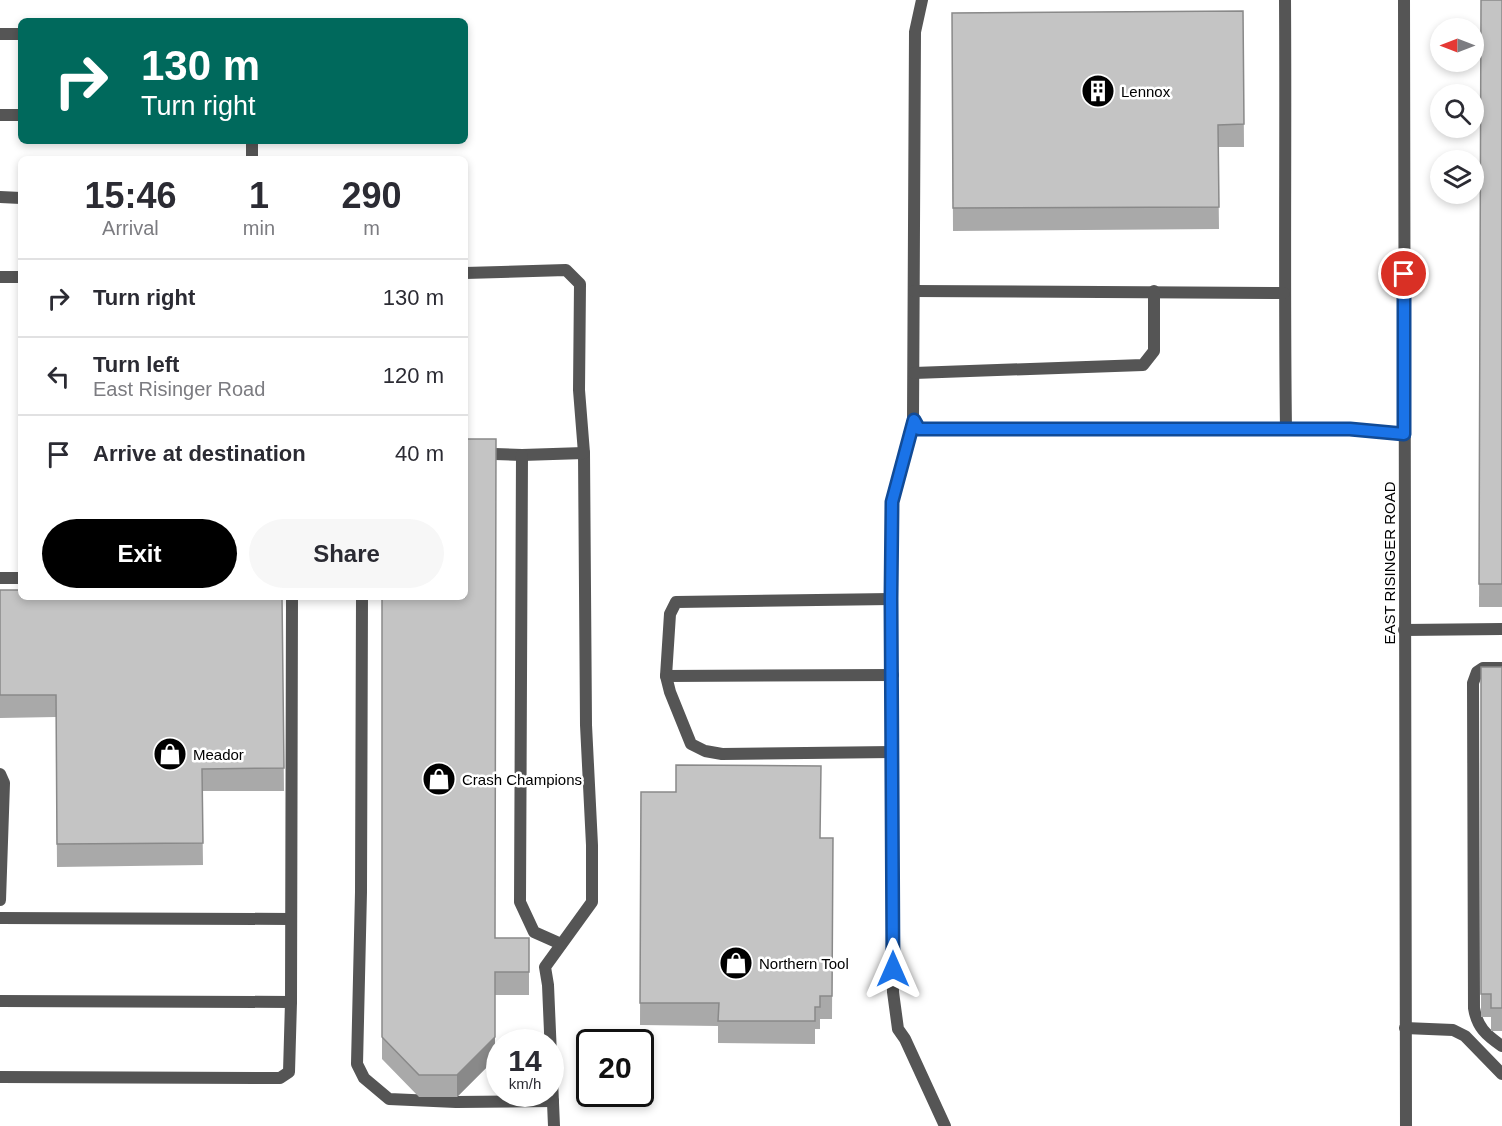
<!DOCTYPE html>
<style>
body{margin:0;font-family:Helvetica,sans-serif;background:#f7f7f7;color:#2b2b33;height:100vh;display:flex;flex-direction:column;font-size:22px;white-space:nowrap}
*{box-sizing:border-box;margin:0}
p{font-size:20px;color:#7c7c81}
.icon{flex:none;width:33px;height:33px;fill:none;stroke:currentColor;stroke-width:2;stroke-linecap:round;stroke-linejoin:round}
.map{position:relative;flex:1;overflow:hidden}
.panel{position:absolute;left:18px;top:156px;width:450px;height:444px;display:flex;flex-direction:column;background:#fff;border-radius:9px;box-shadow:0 3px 9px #0003}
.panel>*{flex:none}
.top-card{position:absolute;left:18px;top:18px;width:450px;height:126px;border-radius:9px;box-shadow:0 3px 9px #0003;background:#00695c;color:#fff;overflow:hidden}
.needle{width:39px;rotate:270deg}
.tools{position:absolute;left:1430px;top:18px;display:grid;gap:12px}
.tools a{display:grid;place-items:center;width:54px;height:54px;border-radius:50%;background:#fff;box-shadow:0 3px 9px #0003;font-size:30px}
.speed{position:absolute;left:486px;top:1029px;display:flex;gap:12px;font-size:30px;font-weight:700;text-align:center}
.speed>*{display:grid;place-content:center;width:78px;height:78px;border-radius:50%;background:#fff;box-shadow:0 3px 9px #0003;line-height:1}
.speed small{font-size:15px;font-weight:400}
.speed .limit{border:3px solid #111;border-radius:9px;background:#fff;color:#111}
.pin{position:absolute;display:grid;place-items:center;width:51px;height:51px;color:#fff;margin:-26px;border:3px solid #fff;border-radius:50%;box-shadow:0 2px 6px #0007}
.me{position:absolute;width:66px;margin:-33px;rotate:0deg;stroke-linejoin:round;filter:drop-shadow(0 0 4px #0008)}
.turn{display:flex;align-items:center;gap:21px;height:126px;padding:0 24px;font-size:27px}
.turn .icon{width:78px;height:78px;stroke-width:2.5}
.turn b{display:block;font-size:42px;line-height:51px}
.eta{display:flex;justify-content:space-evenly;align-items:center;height:102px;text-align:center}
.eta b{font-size:36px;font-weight:700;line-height:42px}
.button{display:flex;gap:12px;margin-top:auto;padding:12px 24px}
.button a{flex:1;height:69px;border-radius:36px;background:#000;color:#fff;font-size:24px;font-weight:700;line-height:69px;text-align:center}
.button a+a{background:#f7f7f7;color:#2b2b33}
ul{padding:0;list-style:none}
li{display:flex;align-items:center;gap:18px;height:78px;padding:0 24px;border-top:2px solid #e1e1e2}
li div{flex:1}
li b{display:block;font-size:22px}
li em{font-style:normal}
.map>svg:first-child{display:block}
</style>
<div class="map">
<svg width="1502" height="1126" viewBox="0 0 1502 1126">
<rect width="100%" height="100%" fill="#fff"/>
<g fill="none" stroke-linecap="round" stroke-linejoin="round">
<g stroke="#555" stroke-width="12">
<polyline points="922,0 915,32 913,420 919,429 1350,429 1404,434"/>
<path d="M1285,0C1286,143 1284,286 1286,429"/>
<polyline points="0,34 21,34"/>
<polyline points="0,115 21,115"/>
<polyline points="252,141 252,159"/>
<polyline points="0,197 21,198"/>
<polyline points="465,273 566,270 580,284 579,390 584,453 586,725 592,845 592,902 545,967 548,985 554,1126"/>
<polyline points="0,277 21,277"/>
<polyline points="914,291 1284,293"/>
<polyline points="914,373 1143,365 1154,351 1154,291"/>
<polyline points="913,420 892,502 891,599 893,992 898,1029 905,1039 945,1126"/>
<polyline points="465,453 522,455 584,453"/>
<polyline points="522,455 520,902 534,932 561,944"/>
<polyline points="0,578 21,578"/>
<polyline points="362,597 361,892 357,1064 364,1078 389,1099 456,1102 553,1101"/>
<polyline points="891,599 676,602 670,614 666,676 670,692 691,744 705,751 722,754 893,752"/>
<polyline points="1404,630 1502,629"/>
<path d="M1502,668H1483L1477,672L1473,683L1474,1008C1477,1027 1486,1035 1502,1046"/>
<polyline points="666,676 893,675"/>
<polyline points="0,774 4,783 0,900"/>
<polyline points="0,918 291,919"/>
<polyline points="0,1001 291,1002"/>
<polyline points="1405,1028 1453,1030 1465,1036 1502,1074"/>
<polyline points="0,1077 263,1078 280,1078 289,1072 291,1002 292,597"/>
</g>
<polyline stroke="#555" stroke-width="12" points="1404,0 1406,1126"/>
</g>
<g fill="#a9a9a9">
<polygon points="1481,0 1502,0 1502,607 1479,607"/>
<polygon points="1243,11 1244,147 1218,147 1219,229 953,231 952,13"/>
<polygon points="0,590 282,597 284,791 202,791 203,865 57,867 56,717 0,718"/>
<polygon points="382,597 495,938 529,938 529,995 495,995 495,1059 457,1097 419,1097 382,1059"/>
<polygon points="1481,667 1502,667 1502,1031 1491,1031 1491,1017 1481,1017"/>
<polygon points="641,792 821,838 833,838 832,1019 820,1019 820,1029 815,1029 815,1044 718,1043 718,1026 640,1025"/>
</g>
<polygon fill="#898989" points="495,995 495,1059 457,1097 457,1075"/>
<g fill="#c4c4c4" stroke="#898989" stroke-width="1.5">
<polygon points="1481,0 1502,0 1502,584 1479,584"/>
<polygon points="1243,11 1244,124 1218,125 1219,207 953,208 952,13"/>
<polygon points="465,439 496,439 495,938 529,938 529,972 495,972 495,1037 457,1075 419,1075 382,1037 382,597 465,597"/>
<polygon points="0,590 21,590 21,597 282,597 284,768 202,769 203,843 57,844 56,695 0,695"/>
<polygon points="1481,667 1502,667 1502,1008 1491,1008 1491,994 1481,994"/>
<polygon points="676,765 821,766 820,838 833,838 832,996 820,996 820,1007 815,1007 815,1021 718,1021 719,1003 640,1003 641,792 676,792"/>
</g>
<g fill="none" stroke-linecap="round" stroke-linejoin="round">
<defs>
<polyline id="route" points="893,969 891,599 892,502 914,420 919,429 1350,429 1404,434 1404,274"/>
</defs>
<use href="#route" stroke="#114b97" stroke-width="15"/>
<use href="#route" stroke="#1a73e8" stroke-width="10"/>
</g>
<defs>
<symbol id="building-disc" viewBox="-11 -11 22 22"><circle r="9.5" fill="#000" stroke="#fff"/><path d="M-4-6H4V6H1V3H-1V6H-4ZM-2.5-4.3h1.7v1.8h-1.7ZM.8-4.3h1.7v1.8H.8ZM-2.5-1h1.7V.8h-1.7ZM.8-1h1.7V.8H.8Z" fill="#fff"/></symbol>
<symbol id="shop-disc" viewBox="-11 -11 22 22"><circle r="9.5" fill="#000" stroke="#fff"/><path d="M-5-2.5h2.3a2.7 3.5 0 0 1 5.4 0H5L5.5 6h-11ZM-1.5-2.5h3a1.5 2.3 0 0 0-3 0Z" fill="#fff"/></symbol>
</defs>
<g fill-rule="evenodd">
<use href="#building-disc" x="1079" y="72" width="38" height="38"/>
<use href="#shop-disc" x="151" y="735" width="38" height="38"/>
<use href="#shop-disc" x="420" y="760" width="38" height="38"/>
<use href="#shop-disc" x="717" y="944" width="38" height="38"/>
</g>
<g text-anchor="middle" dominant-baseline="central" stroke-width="5" stroke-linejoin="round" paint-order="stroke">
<g font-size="15" fill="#000" stroke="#fff" text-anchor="start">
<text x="1121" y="91">Lennox</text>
<text x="193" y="754">Meador</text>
<text x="462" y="779">Crash Champions</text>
<text x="759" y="963">Northern Tool</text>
</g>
<g font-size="15" fill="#000" stroke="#fff">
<text transform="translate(1389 563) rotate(-90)">EAST RISINGER ROAD</text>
</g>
</g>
</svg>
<div class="tools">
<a><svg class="needle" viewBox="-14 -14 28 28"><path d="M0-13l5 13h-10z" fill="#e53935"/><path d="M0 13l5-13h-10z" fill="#7c7c81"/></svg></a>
<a><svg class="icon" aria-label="search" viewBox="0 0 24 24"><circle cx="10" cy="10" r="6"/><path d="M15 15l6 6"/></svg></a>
<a><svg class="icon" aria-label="layers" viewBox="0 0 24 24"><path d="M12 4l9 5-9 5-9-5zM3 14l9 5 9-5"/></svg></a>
</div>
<div class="speed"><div>14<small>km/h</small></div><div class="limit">20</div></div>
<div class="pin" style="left:1404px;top:274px;background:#d93025"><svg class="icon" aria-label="arrive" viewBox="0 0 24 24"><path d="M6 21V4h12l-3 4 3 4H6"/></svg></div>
<svg class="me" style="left:893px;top:969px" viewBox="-20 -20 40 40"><path d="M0-17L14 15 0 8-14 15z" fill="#1a73e8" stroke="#fff" stroke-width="4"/></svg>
<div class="top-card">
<div class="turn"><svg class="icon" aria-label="right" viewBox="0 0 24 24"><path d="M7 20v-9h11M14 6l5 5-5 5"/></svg><div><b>130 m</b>Turn right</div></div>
</div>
<section class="panel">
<div class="eta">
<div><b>15:46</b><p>Arrival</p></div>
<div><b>1</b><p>min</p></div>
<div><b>290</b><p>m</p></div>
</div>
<ul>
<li><svg class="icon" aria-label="right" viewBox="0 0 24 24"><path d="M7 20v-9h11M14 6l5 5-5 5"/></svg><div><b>Turn right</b></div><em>130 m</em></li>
<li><svg class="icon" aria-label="left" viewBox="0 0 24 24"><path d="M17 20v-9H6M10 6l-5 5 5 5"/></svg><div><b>Turn left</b><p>East Risinger Road</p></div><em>120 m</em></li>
<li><svg class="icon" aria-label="arrive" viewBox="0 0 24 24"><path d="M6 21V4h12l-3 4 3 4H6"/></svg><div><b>Arrive at destination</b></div><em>40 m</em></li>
</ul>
<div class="button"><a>Exit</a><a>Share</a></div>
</section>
</div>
